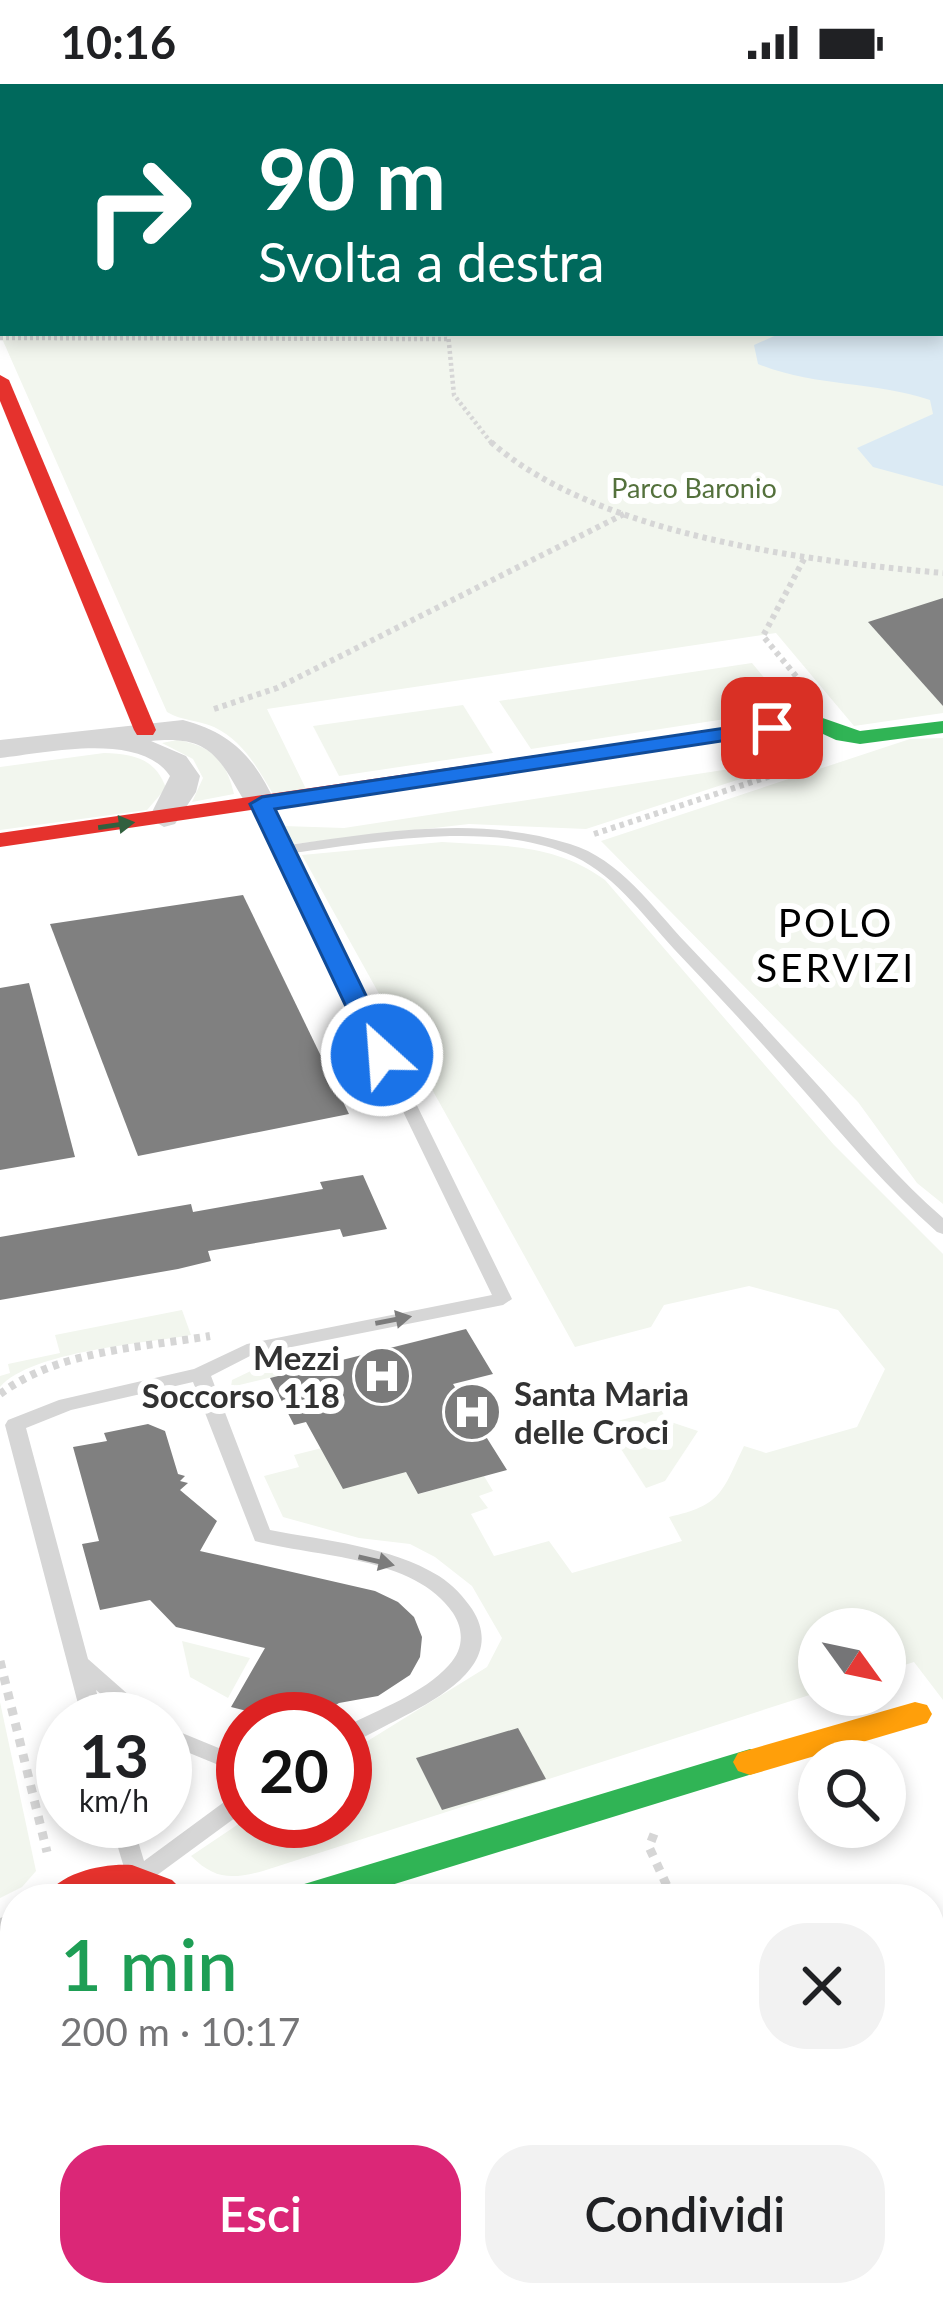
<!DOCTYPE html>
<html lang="it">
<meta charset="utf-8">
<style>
body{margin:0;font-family:Lato,sans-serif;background:#f2f2f2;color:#202124;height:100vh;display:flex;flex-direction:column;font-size:45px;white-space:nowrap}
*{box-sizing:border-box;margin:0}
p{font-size:39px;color:#757577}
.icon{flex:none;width:66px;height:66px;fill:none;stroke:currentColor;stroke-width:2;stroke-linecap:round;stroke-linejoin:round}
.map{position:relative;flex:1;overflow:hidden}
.drawer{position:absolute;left:0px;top:1800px;width:945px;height:423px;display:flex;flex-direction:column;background:#fff;border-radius:48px 48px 0 0;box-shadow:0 6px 18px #0003}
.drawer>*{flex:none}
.hud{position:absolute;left:0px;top:0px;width:945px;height:252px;box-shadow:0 6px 18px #0003;background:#00695c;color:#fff;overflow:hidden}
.needle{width:78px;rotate:123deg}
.controls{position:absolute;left:798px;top:1524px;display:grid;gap:24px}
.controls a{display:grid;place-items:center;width:108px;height:108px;border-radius:50%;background:#fff;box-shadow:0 6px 18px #0003;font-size:60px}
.speed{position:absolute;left:36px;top:1608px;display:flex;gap:24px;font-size:60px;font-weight:700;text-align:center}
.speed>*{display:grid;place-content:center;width:156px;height:156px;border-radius:50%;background:#fff;box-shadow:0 6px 18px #0003;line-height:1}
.speed small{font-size:30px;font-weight:400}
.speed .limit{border:18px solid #d22;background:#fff;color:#111}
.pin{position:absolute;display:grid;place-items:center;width:102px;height:102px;color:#fff;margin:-51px;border-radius:24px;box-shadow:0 6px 18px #0006}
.me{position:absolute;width:132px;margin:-66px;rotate:334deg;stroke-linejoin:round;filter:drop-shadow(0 0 9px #0008)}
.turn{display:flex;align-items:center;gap:42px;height:252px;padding:0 60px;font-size:54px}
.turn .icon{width:156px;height:156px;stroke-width:2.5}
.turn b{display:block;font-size:84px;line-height:102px}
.round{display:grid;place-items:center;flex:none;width:126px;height:126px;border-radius:48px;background:#f2f2f2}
.overview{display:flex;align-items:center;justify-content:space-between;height:204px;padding:0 60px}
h1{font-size:72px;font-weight:600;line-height:90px;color:#1e9e55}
.cta{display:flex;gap:24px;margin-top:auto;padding:24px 60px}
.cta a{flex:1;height:138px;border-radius:48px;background:#db2777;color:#fff;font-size:48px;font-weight:600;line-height:138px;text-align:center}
.cta a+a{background:#f2f2f2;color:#202124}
.status{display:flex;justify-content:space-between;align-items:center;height:84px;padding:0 60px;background:#fff;direction:ltr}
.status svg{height:33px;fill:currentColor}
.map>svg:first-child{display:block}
</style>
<div class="status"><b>10:16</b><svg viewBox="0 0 49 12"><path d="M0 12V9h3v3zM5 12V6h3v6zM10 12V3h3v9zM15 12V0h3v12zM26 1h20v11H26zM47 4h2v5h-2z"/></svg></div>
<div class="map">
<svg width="943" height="2222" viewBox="0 0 943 2222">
<rect width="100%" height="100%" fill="#fff"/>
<g fill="#f2f6ee">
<path d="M943,41V629L854,642L776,549L267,625L306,705L273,710C257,683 243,657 214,643C198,636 182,637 167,628L0,250V53L3,249H942Z"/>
<polygon points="752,579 790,625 531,665 499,617"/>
<polygon points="463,621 493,669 339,692 313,642"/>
<polygon points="943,654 943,1120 917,1099 858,1018 601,757 910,655"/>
<path d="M177,656C212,662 226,676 234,710L192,718L203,694L193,675L162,659Z"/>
<path d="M104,669C133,670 155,674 166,704L147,726L0,746V683Z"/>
<polygon points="808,673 586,745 469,740 294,760 283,742 344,744"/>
<path d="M442,758C502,762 555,759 605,796L834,1061L943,1170V1616L914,1578L885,1587V1545H819V1608L263,1787C232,1795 215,1796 191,1772L243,1737H345V1671L487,1583L502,1554L472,1502L435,1473L410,1460L359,1454L283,1433L264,1392L299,1383L294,1371L418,1340L406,1388L419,1410L484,1392L493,1407L479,1412L488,1424L471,1430L494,1472L549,1457L572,1489L682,1457L669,1433C722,1421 722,1408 744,1362L766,1369L857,1343L885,1285L838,1226L749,1202L664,1221L651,1243L575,1263L302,771Z"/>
<path d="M182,1226L191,1251C143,1260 32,1267 0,1303V1292L10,1289L8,1280L60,1269L55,1251Z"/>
<polygon points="330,1263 338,1277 231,1303 232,1296 276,1275"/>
<polygon points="661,1326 668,1337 698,1347 665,1397 646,1404 605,1340"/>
<polygon points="182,1557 250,1574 228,1614 190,1593"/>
<polygon points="0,1618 36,1787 22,1803 0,1814"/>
</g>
<path fill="#dbeaf4" d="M943,218V402L873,383L857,364L933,330L930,316C873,297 815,303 758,280L754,261L781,249H942Z"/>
<g fill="#808080">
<polygon points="943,514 943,622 868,538"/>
<polygon points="243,811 349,1030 138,1072 50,840"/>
<polygon points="29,899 75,1073 0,1086 0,904"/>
<polygon points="363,1091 387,1145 343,1153 340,1145 208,1167 211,1177 178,1185 0,1216 0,1153 191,1120 193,1128 323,1105 320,1098"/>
<polygon points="466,1245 493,1290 453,1300 507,1386 418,1410 406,1388 343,1405 306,1338 294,1341 270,1294"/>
<polygon points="148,1340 165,1347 178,1390 185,1392 180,1397 188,1399 180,1406 217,1437 200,1467 375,1507 398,1518 414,1533 422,1553 420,1573 410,1591 378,1612 339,1619 313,1635 279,1635 231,1623 265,1564 176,1543 150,1516 100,1526 82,1460 99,1457 73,1363 107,1357 104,1349"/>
<polygon points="518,1644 546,1695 442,1726 416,1674"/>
</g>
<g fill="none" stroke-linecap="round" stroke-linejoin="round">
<g stroke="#d6d6d6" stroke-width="4.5" stroke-dasharray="3 3" stroke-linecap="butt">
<polyline points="448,249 454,311 493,361"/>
<polyline points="0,254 447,255"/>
</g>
<g stroke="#d6d6d6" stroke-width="6" stroke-dasharray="4.5 4.5" stroke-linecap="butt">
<path d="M491,358C596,451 807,477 943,489"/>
<polyline points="804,475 763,552 809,608"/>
<polyline points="214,625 277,604 624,430"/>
<polyline points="594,750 813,678"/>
</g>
<path stroke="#d6d6d6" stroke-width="8" stroke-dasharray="6 6" stroke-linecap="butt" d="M0,1310C59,1266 139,1264 210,1252"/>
<g stroke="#d6d6d6" stroke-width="9" stroke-dasharray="8 8" stroke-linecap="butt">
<polyline points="0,1577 47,1768"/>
<polyline points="654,1750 649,1763 673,1815"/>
<polyline points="222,1812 254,1807"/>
<polyline points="631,1815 668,1805"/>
<polyline points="0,1910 7,1919 0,1925"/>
<polyline points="0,2051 15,2037"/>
<polyline points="0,2131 15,2185"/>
<polyline points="22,2208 26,2222"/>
<polyline points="129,2208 134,2222"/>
<polyline points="814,2208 822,2222"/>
<polyline points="58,2222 98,2208"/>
</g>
<g fill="#d6d6d6" fill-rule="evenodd">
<path d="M261,716L268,720L289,761C381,748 479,731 570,760C620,775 652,823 687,860C733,908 779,958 824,1008C862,1052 899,1096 943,1134V1150L937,1148C888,1105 847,1056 805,1008C762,959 719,912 674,865C642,830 611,786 566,769C486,737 376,758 293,769L512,1215L503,1221L252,1271L211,1292L270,1446C326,1457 390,1462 439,1492C453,1501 463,1512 472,1525C508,1581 435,1616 395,1637C379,1645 362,1655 345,1661V1643C379,1625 423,1610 449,1581C464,1565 464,1546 453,1529C415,1472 315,1473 255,1457L193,1298L71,1326L26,1344L88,1575L156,1635H130L96,1606L104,1635H82L5,1341L8,1336L59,1316L194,1285L247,1260L492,1211L254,720Z"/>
<polygon points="165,1642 243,1674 243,1691 165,1659"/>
<polygon points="243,1707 243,1728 145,1800 137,1803 129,1800 110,1737 132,1737 144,1777 235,1710"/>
</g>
<g fill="#d6d6d6" fill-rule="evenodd">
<polygon points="369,0 389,0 391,3 371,3"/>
<polygon points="901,0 924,0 926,3 903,3"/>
<path d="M183,636C233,649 255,675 276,720L272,726H250C220,679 216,650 151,657L186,672L200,692L196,708L175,740L164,743L149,734L170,692C140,647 45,669 0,674V656Z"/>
<polygon points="15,1829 15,1869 0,1874 0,1834"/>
<polygon points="15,1953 15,2001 0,2007 0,1958"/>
</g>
<g fill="#30b455" fill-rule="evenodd">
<rect x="0" y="36" width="3" height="8"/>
<polygon points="814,631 860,647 943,637 943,649 860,660 836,656 810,644 731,655 720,649 731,643"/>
<polygon points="750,1665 762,1669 767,1678 762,1687 346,1815 283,1815 289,1805 301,1801"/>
</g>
<g fill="#ff9f0a" fill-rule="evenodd">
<rect x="942" y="26" width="1" height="8"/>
<polygon points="915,1618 927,1621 932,1630 927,1639 750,1691 738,1687 733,1678 738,1669"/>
</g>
<g fill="#e5322d" fill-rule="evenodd">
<polygon points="0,291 9,296 156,646 153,651 137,651 134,646 0,317"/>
<polygon points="731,643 739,644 739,654 0,763 0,749"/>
<path d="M132,1781L172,1796L191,1815H147L118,1808L91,1815H44C59,1788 104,1779 132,1781Z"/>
</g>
</g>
<defs><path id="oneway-solid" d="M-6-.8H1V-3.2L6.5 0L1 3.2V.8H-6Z" transform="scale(3)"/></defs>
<use fill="#31603e" href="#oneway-solid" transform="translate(116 741) rotate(-8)"/>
<g fill="#7c7c7c">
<use href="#oneway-solid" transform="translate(393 1236) rotate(-11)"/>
<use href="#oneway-solid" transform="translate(376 1477) rotate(13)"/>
</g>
<polygon fill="#1a73e8" stroke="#114b97" stroke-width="3" points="772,637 783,644 780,648 275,725 395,971 382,979 369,971 250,720 262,713"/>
<defs>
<symbol id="hospital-disc" viewBox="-11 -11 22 22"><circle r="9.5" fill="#7a7a7a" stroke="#fff"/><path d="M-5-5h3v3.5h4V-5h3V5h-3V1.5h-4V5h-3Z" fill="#fff"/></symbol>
</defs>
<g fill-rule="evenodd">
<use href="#hospital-disc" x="349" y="1259" width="66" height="66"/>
<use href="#hospital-disc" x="439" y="1295" width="66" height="66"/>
</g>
<g text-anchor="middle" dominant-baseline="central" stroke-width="12" stroke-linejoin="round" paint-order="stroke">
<g font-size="27" fill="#54713c" stroke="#fff">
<text x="694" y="403">Parco Baronio</text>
</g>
<g font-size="33" font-weight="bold" fill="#323232" stroke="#fff" text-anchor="end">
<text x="340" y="1273">Mezzi<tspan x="340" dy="38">Soccorso 118</tspan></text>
<text x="514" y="1309" text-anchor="start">Santa Maria<tspan x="514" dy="38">delle Croci</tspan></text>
</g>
<g font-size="39" letter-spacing="3" fill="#000" stroke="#fff">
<text x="836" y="838">POLO<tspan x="836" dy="45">SERVIZI</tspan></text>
</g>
</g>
</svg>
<div class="controls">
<a><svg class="needle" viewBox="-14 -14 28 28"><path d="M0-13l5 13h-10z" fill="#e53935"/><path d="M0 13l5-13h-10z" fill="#757577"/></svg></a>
<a><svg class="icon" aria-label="search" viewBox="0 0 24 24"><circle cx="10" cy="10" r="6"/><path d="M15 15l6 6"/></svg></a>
</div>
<div class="speed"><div>13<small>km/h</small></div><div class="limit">20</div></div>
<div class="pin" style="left:772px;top:644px;background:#d93025"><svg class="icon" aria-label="arrive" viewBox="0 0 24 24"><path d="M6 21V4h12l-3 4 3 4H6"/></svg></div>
<svg class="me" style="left:382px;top:971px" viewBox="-20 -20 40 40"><circle r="17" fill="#1a73e8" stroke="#fff" stroke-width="3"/><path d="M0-11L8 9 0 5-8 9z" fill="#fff"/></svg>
<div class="hud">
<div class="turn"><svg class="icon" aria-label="right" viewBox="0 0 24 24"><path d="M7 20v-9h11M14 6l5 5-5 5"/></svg><div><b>90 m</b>Svolta a destra</div></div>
</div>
<section class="drawer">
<div class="overview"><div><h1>1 min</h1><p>200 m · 10:17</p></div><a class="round"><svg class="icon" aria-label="close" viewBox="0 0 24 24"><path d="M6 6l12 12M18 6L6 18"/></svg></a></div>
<div class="cta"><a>Esci</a><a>Condividi</a></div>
</section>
</div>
